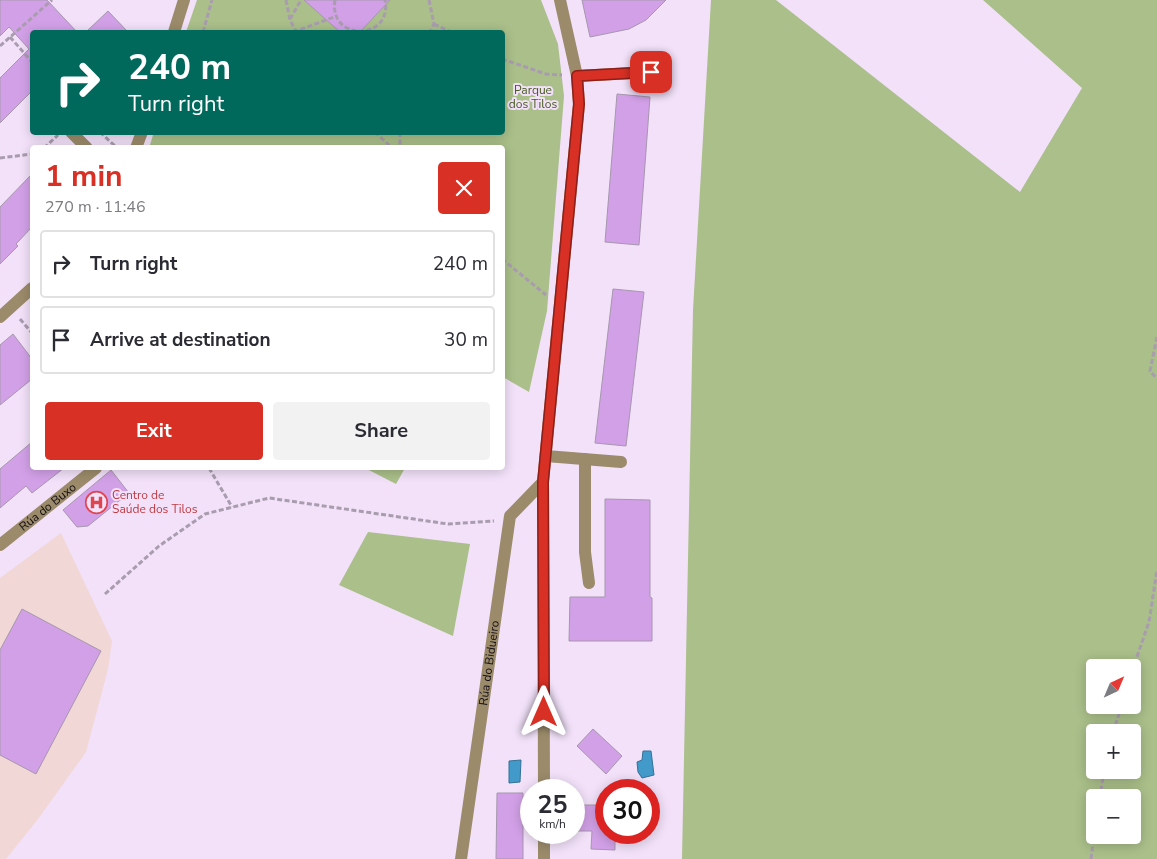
<!DOCTYPE html>
<meta charset="utf-8">
<style>
body{margin:0;font-family:"Nunito Sans",sans-serif;background:#f2f2f3;color:#2b2b33;height:100vh;display:flex;flex-direction:column;font-size:19px;white-space:nowrap}
*{box-sizing:border-box;margin:0}
p{font-size:16px;color:#7c7c81}
.icon{flex:none;width:28px;height:28px;fill:none;stroke:currentColor;stroke-width:2;stroke-linecap:round;stroke-linejoin:round}
.map{position:relative;flex:1;overflow:hidden}
.panel{position:absolute;left:30px;top:145px;width:475px;height:325px;display:flex;flex-direction:column;background:#fff;border-radius:5px;box-shadow:0 2px 12px #0003}
.panel>*{flex:none}
.guide{position:absolute;left:30px;top:30px;width:475px;height:105px;border-radius:5px;box-shadow:0 2px 12px #0003;background:#00695c;color:#fff;overflow:hidden}
.needle{width:32px;rotate:44deg}
.controls{position:absolute;left:1086px;top:659px;display:grid;gap:10px}
.controls a{display:grid;place-items:center;width:55px;height:55px;border-radius:5px;background:#fff;box-shadow:0 2px 12px #0003;font-size:25px}
.speed{position:absolute;left:520px;top:779px;display:flex;gap:10px;font-size:25px;font-weight:700;text-align:center}
.speed>*{display:grid;place-content:center;width:65px;height:65px;border-radius:50%;background:#fff;box-shadow:0 2px 12px #0003;line-height:1}
.speed small{font-size:12px;font-weight:400}
.speed .limit{border:8px solid #d22;background:#fff;color:#111}
.pin{position:absolute;display:grid;place-items:center;width:42px;height:42px;color:#fff;margin:-21px;border-radius:10px;box-shadow:0 2px 8px #0006}
.me{position:absolute;width:55px;margin:-28px;rotate:0deg;stroke-linejoin:round;filter:drop-shadow(0 0 4px #0008)}
.turn{display:flex;align-items:center;gap:18px;height:105px;padding:0 15px;font-size:22px}
.turn .icon{width:65px;height:65px;stroke-width:2.5}
.turn b{display:block;font-size:35px;line-height:42px}
.round{display:grid;place-items:center;flex:none;width:52px;height:52px;border-radius:5px;background:#f2f2f3}
.overview{display:flex;align-items:center;justify-content:space-between;height:85px;padding:0 15px}
h1{font-size:30px;font-weight:700;line-height:38px;color:#d93025}
.primary-button{display:flex;gap:10px;margin-top:auto;padding:10px 15px}
.primary-button a{flex:1;height:58px;border-radius:5px;background:#d93025;color:#fff;font-size:20px;font-weight:700;line-height:58px;text-align:center}
.primary-button a+a{background:#f2f2f3;color:#2b2b33}
ul{padding:0;list-style:none}
li{display:flex;align-items:center;gap:15px;height:68px;margin:0 10px 8px;padding:0 5px;border:2px solid #e1e1e2;border-radius:5px}
li div{flex:1}
li b{display:block;font-size:19px}
li em{font-style:normal}
.map>svg:first-child{display:block}
</style>
<div class="map">
<svg width="1157" height="859" viewBox="0 0 1157 859">
<rect width="100%" height="100%" fill="#f2e1f9"/>
<polygon fill="#f1d7d5" points="61,533 112,641 108,669 86,752 38,819 6,859 0,859 0,578"/>
<g fill="#aabf8a" fill-rule="evenodd">
<polygon points="197,0 541,0 558,44 564,96 547,311 529,392 503,377 502,148 149,148 154,132 502,132 502,32 186,32"/>
<path d="M711,0H776L1020,192L1082,88L983,0H1157V859H682L693,310ZM1095,668H1132V705H1095ZM1095,732H1132V770H1095ZM1095,798H1132V835H1095Z"/>
<polygon points="365,468 405,468 396,484"/>
<polygon points="368,532 470,544 453,636 339,585"/>
</g>
<g fill="#429acb" stroke="#347095">
<polygon points="643,751 651,751 654,775 642,778 638,772 637,762 642,760"/>
<polygon points="521,760 520,782 509,783 509,761"/>
</g>
<g fill="#d2a0e7" stroke="#a697ad">
<polygon points="0,0 47,0 77,32 32,32 32,91 0,123 0,78 29,49 9,27 0,36"/>
<polygon points="304,0 390,0 360,32 340,32"/>
<polygon points="582,0 666,0 646,20 629,29 590,37"/>
<polygon points="108,11 128,32 86,32"/>
<polygon points="617,94 650,97 639,245 605,242"/>
<polygon points="32,174 32,227 16,244 18,246 0,264 0,207"/>
<polygon points="613,289 644,292 626,446 595,443"/>
<polygon points="13,334 32,359 32,379 0,405 0,345"/>
<polygon points="32,442 32,468 64,468 32,493 26,486 0,508 0,469"/>
<polygon points="111,470 129,493 88,526 77,527 63,510"/>
<polygon points="605,499 650,500 650,597 652,598 652,641 569,641 570,597 605,597"/>
<polygon points="22,609 101,651 36,774 0,755 0,650"/>
<polygon points="593,729 622,756 606,774 577,746"/>
<polygon points="497,793 523,793 523,859 496,859"/>
<polygon points="575,805 606,805 606,832 615,832 615,850 591,849 592,831 574,831"/>
</g>
<g fill="none" stroke-linecap="round" stroke-linejoin="round">
<g stroke="#a99cae" stroke-width="3" stroke-dasharray="5 2.5" stroke-linecap="butt">
<polyline points="286,0 290,20 296,31 337,16"/>
<path d="M335,0C328,42 393,41 385,0"/>
<polyline points="429,0 434,24 430,32"/>
<polyline points="290,19 301,0"/>
<polyline points="434,24 451,32"/>
<polyline points="203,32 212,0"/>
<polyline points="10,37 32,62"/>
<polyline points="0,46 52,0"/>
<polyline points="502,59 546,74 562,75"/>
<polyline points="100,132 117,148"/>
<polyline points="375,132 392,148"/>
<polyline points="400,132 400,148"/>
<polyline points="44,148 58,135"/>
<polyline points="0,158 32,154"/>
<polyline points="502,259 546,295"/>
<polyline points="20,319 32,333"/>
<polyline points="1157,337 1150,371 1157,379"/>
<polyline points="209,468 232,507"/>
<polyline points="105,594 159,546 205,514 269,498 448,524 494,521"/>
<polyline points="1132,671 1149,622 1157,570"/>
<polyline points="1113,732 1122,705"/>
<polyline points="1100,798 1104,770"/>
<polyline points="1091,859 1095,828"/>
</g>
<g stroke="#9b8b6a" stroke-width="12">
<polyline points="174,32 184,0"/>
<polyline points="577,76 651,72"/>
<polyline points="71,132 87,148"/>
<polyline points="136,148 142,132"/>
<polyline points="0,317 32,288"/>
<polyline points="546,456 621,462"/>
<polyline points="585,459 585,552 589,583"/>
<path id="s1" d="M0,545L96,468"/>
<polyline points="544,790 543,482 579,104 577,76 560,0"/>
<path id="s2" d="M461,859L510,516L543,482"/>
<polyline points="544,859 544,832"/>
</g>
</g>
<g fill="none" stroke-linecap="round" stroke-linejoin="round">
<defs>
<polyline id="route" points="544,712 543,482 579,104 577,76 651,72"/>
</defs>
<use href="#route" stroke="#8d1f18" stroke-width="12"/>
<use href="#route" stroke="#d93025" stroke-width="9"/>
</g>
<defs>
<symbol id="hospital-ring" viewBox="-11 -11 22 22"><circle r="9.5" fill="#f2e1f9" stroke="#e0444e" stroke-width="1.5"/><path d="M-5-5h3v3.5h4V-5h3V5h-3V1.5h-4V5h-3Z" fill="#e0444e"/></symbol>
</defs>
<g fill-rule="evenodd">
<use href="#hospital-ring" x="84" y="490" width="25" height="25"/>
</g>
<g text-anchor="middle" dominant-baseline="central" stroke-width="4" stroke-linejoin="round" paint-order="stroke">
<g font-size="12" fill="#475a21" stroke="#f2e1f9">
<text x="533" y="90">Parque<tspan x="533" dy="14">dos Tilos</tspan></text>
</g>
<g font-size="12" fill="#be3a42" stroke="#f2e1f9" text-anchor="start">
<text x="112" y="495">Centro de<tspan x="112" dy="14">Saúde dos Tilos</tspan></text>
</g>
<g font-size="12" fill="#140e16" stroke="#f2e1f9">
<text stroke="none"><textPath href="#s1" startOffset="61">Rúa do Buxo</textPath></text>
<text stroke="none"><textPath href="#s2" startOffset="198">Rúa do Bidueiro</textPath></text>
</g>
</g>
</svg>
<div class="controls">
<a><svg class="needle" viewBox="-14 -14 28 28"><path d="M0-13l5 13h-10z" fill="#e53935"/><path d="M0 13l5-13h-10z" fill="#7c7c81"/></svg></a>
<a>+</a>
<a>−</a>
</div>
<div class="speed"><div>25<small>km/h</small></div><div class="limit">30</div></div>
<div class="pin" style="left:651px;top:72px;background:#d93025"><svg class="icon" aria-label="arrive" viewBox="0 0 24 24"><path d="M6 21V4h12l-3 4 3 4H6"/></svg></div>
<svg class="me" style="left:544px;top:712px" viewBox="-20 -20 40 40"><path d="M0-17L14 15 0 8-14 15z" fill="#d93025" stroke="#fff" stroke-width="4"/></svg>
<div class="guide">
<div class="turn"><svg class="icon" aria-label="right" viewBox="0 0 24 24"><path d="M7 20v-9h11M14 6l5 5-5 5"/></svg><div><b>240 m</b>Turn right</div></div>
</div>
<section class="panel">
<div class="overview"><div><h1>1 min</h1><p>270 m · 11:46</p></div><a class="round" style="background:#d93025;color:#fff"><svg class="icon" aria-label="close" viewBox="0 0 24 24"><path d="M6 6l12 12M18 6L6 18"/></svg></a></div>
<ul>
<li><svg class="icon" aria-label="right" viewBox="0 0 24 24"><path d="M7 20v-9h11M14 6l5 5-5 5"/></svg><div><b>Turn right</b></div><em>240 m</em></li>
<li><svg class="icon" aria-label="arrive" viewBox="0 0 24 24"><path d="M6 21V4h12l-3 4 3 4H6"/></svg><div><b>Arrive at destination</b></div><em>30 m</em></li>
</ul>
<div class="primary-button"><a>Exit</a><a>Share</a></div>
</section>
</div>
